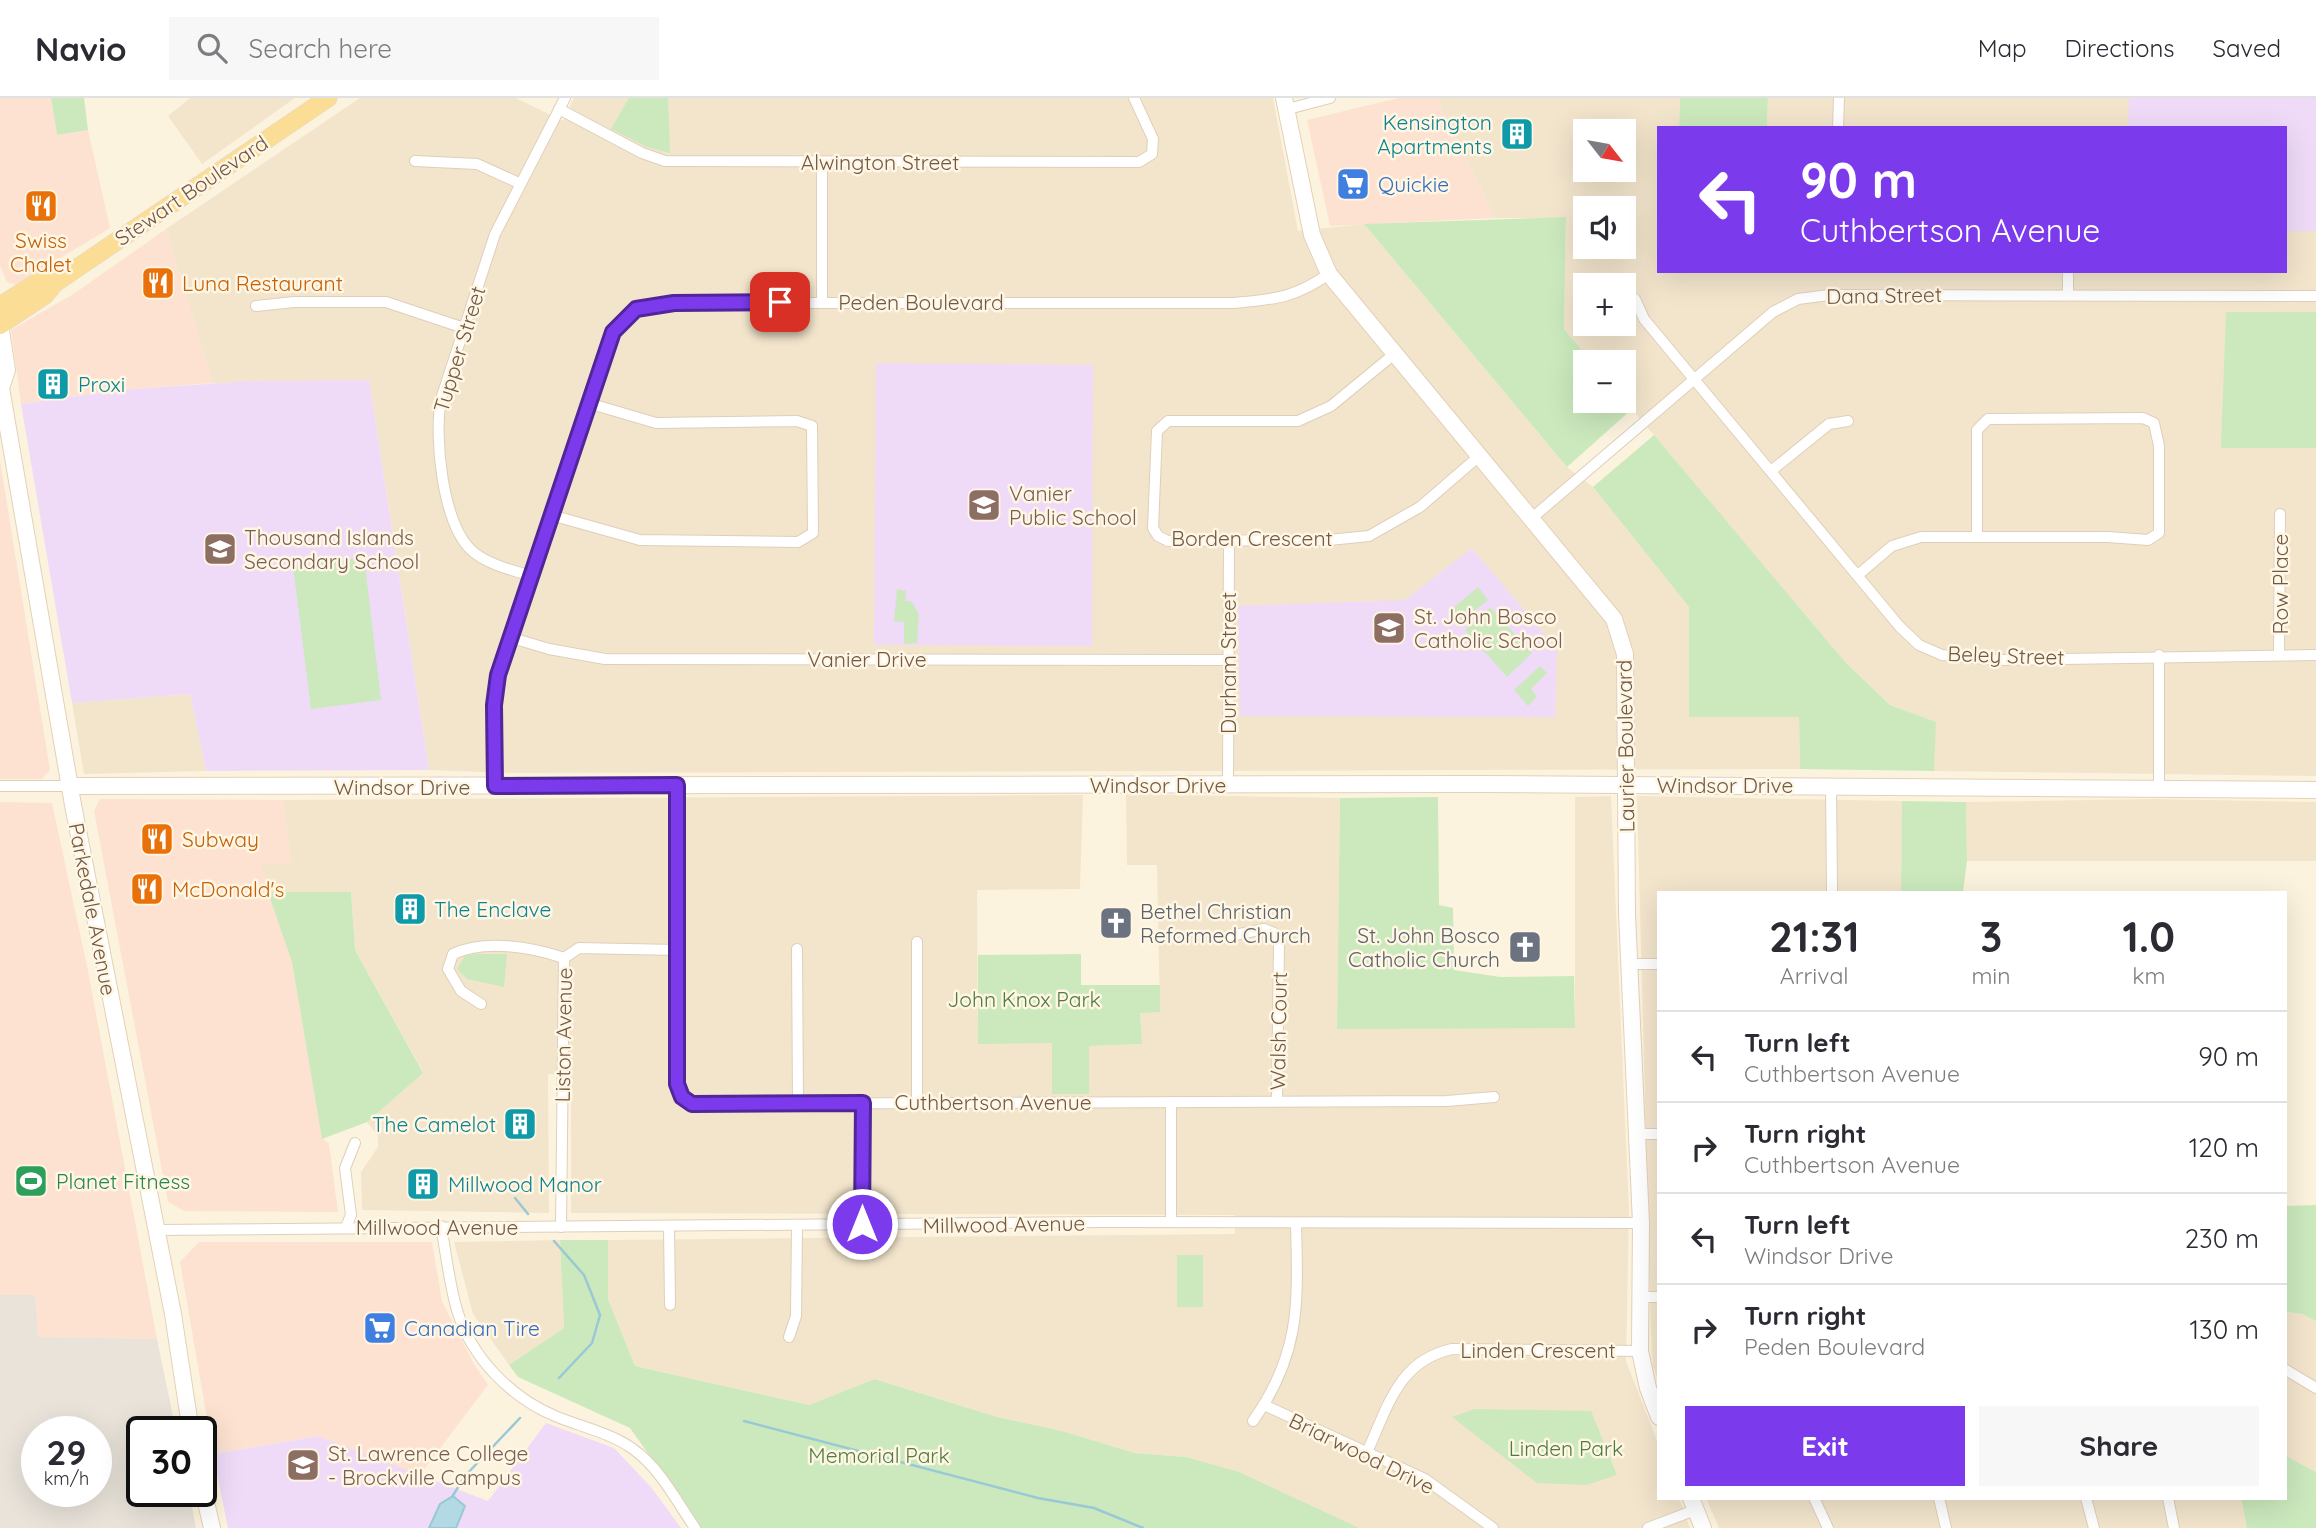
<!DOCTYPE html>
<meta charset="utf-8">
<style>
body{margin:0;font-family:Quicksand,sans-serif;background:#f7f7f7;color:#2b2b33;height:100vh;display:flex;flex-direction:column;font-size:26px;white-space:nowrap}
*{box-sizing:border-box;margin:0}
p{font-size:23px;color:#7c7c81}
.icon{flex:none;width:38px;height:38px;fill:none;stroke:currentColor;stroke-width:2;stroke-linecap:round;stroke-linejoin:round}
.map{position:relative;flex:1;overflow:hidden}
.drawer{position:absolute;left:1657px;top:793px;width:630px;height:609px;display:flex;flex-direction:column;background:#fff;border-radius:0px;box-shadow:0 7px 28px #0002}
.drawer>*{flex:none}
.banner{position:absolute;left:1657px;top:28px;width:630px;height:147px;border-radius:0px;box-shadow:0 7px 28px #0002;background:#7c3aed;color:#fff;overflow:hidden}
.needle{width:46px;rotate:121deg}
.controls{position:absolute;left:1573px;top:21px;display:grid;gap:14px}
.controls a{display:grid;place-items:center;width:63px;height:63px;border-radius:0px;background:#fff;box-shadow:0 7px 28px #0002;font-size:35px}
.speed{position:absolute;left:21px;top:1318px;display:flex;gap:14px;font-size:35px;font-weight:700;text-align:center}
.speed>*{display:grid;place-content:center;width:91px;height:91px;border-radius:50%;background:#fff;box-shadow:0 7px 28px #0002;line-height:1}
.speed small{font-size:18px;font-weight:400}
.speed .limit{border:4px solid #111;border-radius:10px;background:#fff;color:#111}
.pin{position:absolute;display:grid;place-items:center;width:60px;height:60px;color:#fff;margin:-30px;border-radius:14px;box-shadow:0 4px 10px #0006}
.me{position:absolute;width:77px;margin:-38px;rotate:0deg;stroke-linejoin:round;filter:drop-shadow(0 0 5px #0008)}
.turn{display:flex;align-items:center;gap:24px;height:147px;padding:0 28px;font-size:32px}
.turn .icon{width:91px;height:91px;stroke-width:2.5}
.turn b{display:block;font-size:49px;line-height:60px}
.eta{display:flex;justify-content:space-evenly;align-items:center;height:119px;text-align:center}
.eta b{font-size:42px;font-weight:700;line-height:49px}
.action{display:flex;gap:14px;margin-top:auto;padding:14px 28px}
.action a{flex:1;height:80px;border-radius:0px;background:#7c3aed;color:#fff;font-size:28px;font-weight:700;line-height:80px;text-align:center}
.action a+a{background:#f7f7f7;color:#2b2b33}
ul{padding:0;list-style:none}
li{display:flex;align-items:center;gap:21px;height:91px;padding:0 28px;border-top:2px solid #e1e1e2}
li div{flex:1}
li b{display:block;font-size:26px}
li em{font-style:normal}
header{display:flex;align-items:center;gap:42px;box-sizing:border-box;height:98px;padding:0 35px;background:#fff;border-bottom:2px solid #e1e1e2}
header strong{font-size:33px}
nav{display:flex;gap:38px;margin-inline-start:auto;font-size:24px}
.search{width:490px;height:63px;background:#f7f7f7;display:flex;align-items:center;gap:18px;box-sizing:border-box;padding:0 24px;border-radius:0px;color:#7c7c81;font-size:26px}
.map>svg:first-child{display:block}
</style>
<header>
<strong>Navio</strong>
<div class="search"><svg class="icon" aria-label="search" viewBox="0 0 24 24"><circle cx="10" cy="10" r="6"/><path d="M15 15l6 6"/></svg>Search here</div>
<nav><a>Map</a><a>Directions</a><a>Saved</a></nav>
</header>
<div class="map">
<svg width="2316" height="1430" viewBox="0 0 2316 1430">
<rect width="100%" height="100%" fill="#fcf3de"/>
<g fill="#f3e5cc" fill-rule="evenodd">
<polygon points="190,0 295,0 202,66 168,18"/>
<polygon points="360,0 516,0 563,23 574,0 1273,0 1298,133 1364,126 1567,369 1593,389 1689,509 1689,619 1799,619 1800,671 510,675 429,672 369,282 213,285 166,131"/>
<path d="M1437,0H1680L1679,30H1659V173H2286V30H1767L1768,0H2316V678L1934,673L1935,624L1890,607L1846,565L1624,302V264H1592L1564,231L1566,120H1495ZM1586,33H1624V72H1586ZM1586,110H1624V149H1586ZM1586,187H1624V226H1586Z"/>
<polygon points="190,596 206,673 84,676 72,605"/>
<polygon points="1126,696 1340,700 1337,931 1575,929 1575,699 1611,698 1629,1113 1626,1263 1659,1348 1659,1400 1679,1400 1690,1430 1359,1430 1186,1359 1135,1355 1062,1333 997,1319 876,1281 809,1307 635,1268 608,1201 608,1142 1235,1136 1235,1117 571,1115 571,977 548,976 549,1115 362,1112 361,1074 378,1049 378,1038 367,1024 423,974 355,852 351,794 268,794 260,766 291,766 283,702 1083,697 1080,791 977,792 978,945 1052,945 1089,996 1089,948 1141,946 1140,914 1160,914 1157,767 1127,767"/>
<polygon points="1637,698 1902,703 1901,794 1659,794 1659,1284 1653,1268 1651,1234"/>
<polygon points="2155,701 2316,704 2316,763 1967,763 1966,704"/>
<polygon points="560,1142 564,1230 509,1267 473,1216 454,1144"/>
<polygon points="2286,1214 2302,1216 2316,1223 2316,1374 2286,1358"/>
<polygon points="1706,1400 2241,1400 2247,1430 1719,1430"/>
</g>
<g fill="#fde2d1">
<polygon points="0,0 51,0 57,37 88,32 110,130 16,187 7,184 0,168"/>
<polygon points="1398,0 1437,0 1495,120 1330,128 1307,22"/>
<polygon points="166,131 213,285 118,292 21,306 11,232 75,195"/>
<polygon points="0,362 50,672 42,681 0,681"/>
<polygon points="100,701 283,702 292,766 261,766 292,864 322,1040 329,1046 338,1114 184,1113 168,1104 94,713"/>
<polygon points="0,704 52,705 88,873 157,1241 38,1239 34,1197 0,1197"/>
<polygon points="199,1144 432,1144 442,1203 474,1266 488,1287 419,1378 318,1338 213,1356 180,1164"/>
</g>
<path fill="#e9e3da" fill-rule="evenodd" d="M0,1197H35L38,1239L157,1241L176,1333L142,1334V1393H189L196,1430H0ZM37,1334H96V1393H37Z"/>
<g fill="#efdbf8">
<polygon points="2129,0 2316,0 2316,133 2286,133 2286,30 2128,30"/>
<polygon points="876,265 1093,267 1092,548 874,547"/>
<polygon points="369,282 429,672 206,673 190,596 72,605 21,306 119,292 249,283"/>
<polygon points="1472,450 1557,551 1555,619 1240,618 1238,508 1405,502"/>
<polygon points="546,1325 614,1350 651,1389 681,1430 228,1430 213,1356 318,1338 488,1403"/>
</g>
<g fill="#cbe9bd">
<polygon points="51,0 84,0 88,32 57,37"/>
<polygon points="629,0 668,0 670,55 647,49 611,31"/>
<polygon points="1680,0 1768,0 1767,30 1679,30"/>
<polygon points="1566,119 1564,231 1592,264 1586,264 1586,303 1624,302 1632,311 1567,369 1364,126"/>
<polygon points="2226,214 2316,214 2316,350 2221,350"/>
<polygon points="1654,337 1846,565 1890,607 1936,624 1934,673 1800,671 1799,619 1689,619 1689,509 1593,389"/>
<polygon points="364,459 381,602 311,611 293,468"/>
<polygon points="1478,489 1488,502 1462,523 1452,511"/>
<polygon points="897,491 906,493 905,503 911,503 919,516 917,545 904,546 904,524 894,523"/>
<polygon points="1490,509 1532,555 1507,579 1465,532"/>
<polygon points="1540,568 1547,575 1531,591 1537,599 1528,608 1514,592"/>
<polygon points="1438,699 1439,807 1453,810 1454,872 1500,879 1574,878 1575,930 1337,931 1340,700"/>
<polygon points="1902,703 1966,704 1967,763 1963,794 1901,794"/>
<polygon points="268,794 351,794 355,852 423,975 367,1024 322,1041 292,864"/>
<polygon points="475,856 507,856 504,889 467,881 457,871 465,858"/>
<polygon points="1081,856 1081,887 1160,887 1160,914 1140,915 1142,946 1089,948 1089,996 1052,996 1052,945 978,946 978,857"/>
<polygon points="2316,1107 2316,1223 2302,1216 2286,1214 2286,1108"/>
<polygon points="560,1142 608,1142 608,1201 635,1268 809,1307 875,1281 997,1319 1062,1333 1135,1355 1186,1359 1239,1374 1359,1430 701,1430 630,1330 518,1279 509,1267 564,1230"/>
<rect x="1177" y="1157" width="26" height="52"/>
<polygon points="1475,1311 1591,1313 1617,1377 1586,1387 1537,1385 1452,1319"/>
<polygon points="2286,1358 2316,1374 2316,1430 2247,1430 2241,1400 2286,1400"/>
</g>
<polygon fill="#b3d9e5" stroke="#99c8d6" stroke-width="2" points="453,1398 465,1408 456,1430 429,1430 440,1406"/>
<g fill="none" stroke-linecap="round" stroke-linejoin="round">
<g stroke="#99c8d6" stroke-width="2.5">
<polyline points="515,1100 528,1116"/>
<polyline points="554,1143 584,1177 600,1217 592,1245 559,1280"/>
<polyline points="744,1323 1038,1400 1094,1410 1143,1430"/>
<polyline points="452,1399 465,1378 520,1320"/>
</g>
<defs>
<g id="street">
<polyline points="559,11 642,55 665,63 1139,64 1152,56 1153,41 1134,0"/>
<polyline points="1288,11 1330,0"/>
<polyline points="1838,30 1839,0"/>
<polyline points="415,63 477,66 519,85"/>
<polyline points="822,64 822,204"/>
<polyline points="2068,173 2068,196"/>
<polyline points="1635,201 1644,221 1900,529 1919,547 1942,557 1997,562 2316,557"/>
<polyline points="256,208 294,204 386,204 464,230"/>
<polyline points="1393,257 1331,308 1298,323 1168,323 1157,333 1153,430 1158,438 1168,443 1329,442 1369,438 1420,409 1478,359"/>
<polyline points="1771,373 1829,326 1848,323"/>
<polyline points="551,417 640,442 798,444 813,435 812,328 797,323 656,325 588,305"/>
<polyline points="1532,420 1773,214 1798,201 1829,197 2316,198"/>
<path d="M529,477C510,472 484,465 470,451C442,422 434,338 441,301L495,136L565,0"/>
<polyline points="1858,477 1892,448 1921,439 2108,439 2148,442 2159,435 2159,348 2154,325 2143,320 1988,321 1977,332 1977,438"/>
<polyline points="509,539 549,551 605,561 1227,562"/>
<polyline points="2279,556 2280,416"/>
<polyline points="2159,557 2159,690"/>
<polyline points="677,687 677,986 682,999 692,1006 1447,1003 1494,999"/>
<polyline points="1831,687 1832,794"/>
<polyline points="0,688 70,688"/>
<path d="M495,688L494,607L498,577L603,258C621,215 630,211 674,205H1233C1275,201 1292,201 1329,176"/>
<polyline points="1228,688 1229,443"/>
<polyline points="1220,840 1264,831 1274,835 1279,846 1277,1002"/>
<polyline points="917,844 917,1004"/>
<polyline points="797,851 798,1005"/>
<polyline points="1629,866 1659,866"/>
<path d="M481,906L461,893L448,871L453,856C485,841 532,849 564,860"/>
<polyline points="1171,1004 1171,1124"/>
<polyline points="1638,1036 1659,1036"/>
<polyline points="862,1126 863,1005"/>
<path d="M441,1128C446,1155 449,1185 457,1212C471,1259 510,1299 555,1318C581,1329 609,1334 633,1351C660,1370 677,1404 695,1430"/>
<polyline points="346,1129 351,1117 345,1070 355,1045"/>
<polyline points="561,1129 564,860 579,850 677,852"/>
<polyline points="669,1129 670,1207"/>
<polyline points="156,1132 1105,1124 1641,1125"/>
<polyline points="1640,1199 1659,1199"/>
<polyline points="789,1239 796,1218 797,1128"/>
<polyline points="2286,1272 2316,1290"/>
<polyline points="1264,1307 1425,1381 1493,1430"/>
<path d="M1253,1323C1301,1255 1298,1205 1296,1126"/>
<path d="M1367,1354C1388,1309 1398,1263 1452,1251L1640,1253"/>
<polyline points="1814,1400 1828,1430"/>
<polyline points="1939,1400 1946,1430"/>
<polyline points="2086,1400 2094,1430"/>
<polyline points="2168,1400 2174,1430"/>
<polyline points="1648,1430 1695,1412"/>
</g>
<g id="secondary">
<polyline points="1284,0 1312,137 1329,176 1614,521 1625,556 1627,816 1641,1125 1640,1253 1648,1290 1659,1319"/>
<polyline points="0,226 7,272 2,287"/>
<polyline points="0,284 73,707 173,1216 191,1334"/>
<polyline points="70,688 1481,686 2316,692"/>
<polyline points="201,1383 212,1430"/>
<polyline points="1691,1400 1703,1430"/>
</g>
<g id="primary">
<polyline points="0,208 41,182 55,185"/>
<polyline points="0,227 45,197 55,185 328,0"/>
</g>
</defs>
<use href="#street" stroke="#dfcfba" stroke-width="12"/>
<use href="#secondary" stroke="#e4d0b8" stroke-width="18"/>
<use href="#primary" stroke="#e0dad7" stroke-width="19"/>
<use href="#street" stroke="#fff" stroke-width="10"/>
<use href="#secondary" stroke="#fff" stroke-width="16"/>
<use href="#primary" stroke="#fcdd95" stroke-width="18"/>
</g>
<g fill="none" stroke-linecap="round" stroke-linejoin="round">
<defs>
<polyline id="route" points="780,204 674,205 636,211 613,234 498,577 494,607 495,688 677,687 677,986 682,999 692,1006 863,1005 862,1126"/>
</defs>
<use href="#route" stroke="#51269a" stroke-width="18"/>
<use href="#route" stroke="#7c3aed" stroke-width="12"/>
</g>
<defs>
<symbol id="building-square" viewBox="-11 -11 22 22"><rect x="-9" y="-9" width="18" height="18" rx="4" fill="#0f9aa8" stroke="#fff6e4"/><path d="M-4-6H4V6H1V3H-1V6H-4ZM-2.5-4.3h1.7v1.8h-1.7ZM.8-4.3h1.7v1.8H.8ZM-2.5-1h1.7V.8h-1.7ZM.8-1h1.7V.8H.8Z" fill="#fff"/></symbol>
<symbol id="supermarket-square" viewBox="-11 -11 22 22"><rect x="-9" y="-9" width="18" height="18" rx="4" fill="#3f7fe0" stroke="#fff6e4"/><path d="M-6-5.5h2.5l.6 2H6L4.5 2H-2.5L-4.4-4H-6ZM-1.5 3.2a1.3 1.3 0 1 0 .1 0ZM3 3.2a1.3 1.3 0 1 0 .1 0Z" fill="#fff"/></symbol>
<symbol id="restaurant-square" viewBox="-11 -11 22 22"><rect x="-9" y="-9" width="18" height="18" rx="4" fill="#e8710a" stroke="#fff6e4"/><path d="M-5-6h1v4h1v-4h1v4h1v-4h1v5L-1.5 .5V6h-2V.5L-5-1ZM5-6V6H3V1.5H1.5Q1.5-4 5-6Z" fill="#fff"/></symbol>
<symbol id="school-square" viewBox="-11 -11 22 22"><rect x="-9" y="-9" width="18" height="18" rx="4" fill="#8d6e63" stroke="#fff6e4"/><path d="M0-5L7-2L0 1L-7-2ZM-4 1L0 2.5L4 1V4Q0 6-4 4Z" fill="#fff"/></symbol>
<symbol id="church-square" viewBox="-11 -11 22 22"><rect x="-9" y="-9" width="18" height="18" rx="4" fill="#6b7280" stroke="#fff6e4"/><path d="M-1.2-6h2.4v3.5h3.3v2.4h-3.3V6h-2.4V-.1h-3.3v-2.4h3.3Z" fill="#fff"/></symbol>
<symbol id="stadium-square" viewBox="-11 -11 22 22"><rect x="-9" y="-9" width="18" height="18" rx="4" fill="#2e9e5b" stroke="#fff6e4"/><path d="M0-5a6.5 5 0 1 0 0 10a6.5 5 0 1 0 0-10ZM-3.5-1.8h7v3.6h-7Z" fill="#fff"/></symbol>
<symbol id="university-square" viewBox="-11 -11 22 22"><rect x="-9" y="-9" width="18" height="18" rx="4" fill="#8d6e63" stroke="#fff6e4"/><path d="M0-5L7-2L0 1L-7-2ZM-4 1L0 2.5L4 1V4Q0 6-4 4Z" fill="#fff"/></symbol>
</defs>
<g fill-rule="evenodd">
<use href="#building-square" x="1498" y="17" width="38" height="38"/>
<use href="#supermarket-square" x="1334" y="67" width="38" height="38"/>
<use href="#restaurant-square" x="22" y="89" width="38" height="38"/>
<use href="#restaurant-square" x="139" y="166" width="38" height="38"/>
<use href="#building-square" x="34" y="267" width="38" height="38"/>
<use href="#school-square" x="965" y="388" width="38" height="38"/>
<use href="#school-square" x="201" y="432" width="38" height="38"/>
<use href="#school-square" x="1370" y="511" width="38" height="38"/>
<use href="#restaurant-square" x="138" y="722" width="38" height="38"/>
<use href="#restaurant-square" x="128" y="772" width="38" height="38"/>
<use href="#building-square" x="391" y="792" width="38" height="38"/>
<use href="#church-square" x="1097" y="806" width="38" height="38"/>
<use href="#church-square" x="1506" y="830" width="38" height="38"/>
<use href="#building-square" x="501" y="1007" width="38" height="38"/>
<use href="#stadium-square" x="12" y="1064" width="38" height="38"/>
<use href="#building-square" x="404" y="1067" width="38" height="38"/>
<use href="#supermarket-square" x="361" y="1211" width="38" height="38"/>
<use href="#university-square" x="284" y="1348" width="38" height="38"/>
</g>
<g text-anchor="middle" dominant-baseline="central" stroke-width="5" stroke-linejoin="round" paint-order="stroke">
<g font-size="21" fill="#0d838f" stroke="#fff6e4" text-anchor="start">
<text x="1492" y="24" text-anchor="end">Kensington<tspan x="1492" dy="24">Apartments</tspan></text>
<text x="78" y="286">Proxi</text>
<text x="434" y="811">The Enclave</text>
<text x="496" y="1026" text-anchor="end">The Camelot</text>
<text x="448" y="1086">Millwood Manor</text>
</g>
<g font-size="21" fill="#715947" stroke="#fff6e4">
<text x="880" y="64">Alwington Street</text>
<text transform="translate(191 92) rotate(-34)">Stewart Boulevard</text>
<text transform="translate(1884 197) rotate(-1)">Dana Street</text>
<text x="921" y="204">Peden Boulevard</text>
<text transform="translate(459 251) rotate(-73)">Tupper Street</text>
<text x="1252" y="440">Borden Crescent</text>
<text transform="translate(2280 486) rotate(-90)">Row Place</text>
<text transform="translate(2006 557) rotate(2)">Beley Street</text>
<text x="867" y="561">Vanier Drive</text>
<text transform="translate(1228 565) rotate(-90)">Durham Street</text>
<text transform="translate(1625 648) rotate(-91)">Laurier Boulevard</text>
<text x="1158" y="687">Windsor Drive</text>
<text x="1725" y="687">Windsor Drive</text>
<text x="402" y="689">Windsor Drive</text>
<text transform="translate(93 811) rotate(79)">Parkedale Avenue</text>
<text transform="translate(1278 933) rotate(-89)">Walsh Court</text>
<text transform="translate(563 937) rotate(-89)">Liston Avenue</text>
<text x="993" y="1004">Cuthbertson Avenue</text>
<text transform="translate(1004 1126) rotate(-1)">Millwood Avenue</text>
<text x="437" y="1129">Millwood Avenue</text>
<text x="1538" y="1252">Linden Crescent</text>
<text transform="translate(1362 1355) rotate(26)">Briarwood Drive</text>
</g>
<g font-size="21" fill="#366cbe" stroke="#fff6e4" text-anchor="start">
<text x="1378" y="86">Quickie</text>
<text x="404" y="1230">Canadian Tire</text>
</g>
<g font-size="21" fill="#c56008" stroke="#fff6e4" text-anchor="start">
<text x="41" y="142" text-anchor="middle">Swiss<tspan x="41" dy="24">Chalet</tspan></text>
<text x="182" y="185">Luna Restaurant</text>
<text x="182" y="741">Subway</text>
<text x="172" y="791">McDonald's</text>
</g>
<g font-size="21" fill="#785e54" stroke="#fff6e4" text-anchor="start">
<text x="1009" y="395">Vanier<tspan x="1009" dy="24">Public School</tspan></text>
<text x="244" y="439">Thousand Islands<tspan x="244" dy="24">Secondary School</tspan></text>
<text x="1414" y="518">St. John Bosco<tspan x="1414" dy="24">Catholic School</tspan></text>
<text x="328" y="1355">St. Lawrence College<tspan x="328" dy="24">- Brockville Campus</tspan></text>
</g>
<g font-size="21" fill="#5b616d" stroke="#fff6e4" text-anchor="start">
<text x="1140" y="813">Bethel Christian<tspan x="1140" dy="24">Reformed Church</tspan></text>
<text x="1500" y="837" text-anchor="end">St. John Bosco<tspan x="1500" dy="24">Catholic Church</tspan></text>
</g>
<g font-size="21" fill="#4f7d41" stroke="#fff6e4">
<text x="1024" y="901">John Knox Park</text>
<text x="1566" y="1350">Linden Park</text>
<text x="879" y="1357">Memorial Park</text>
</g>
<g font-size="21" fill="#27864d" stroke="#fff6e4" text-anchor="start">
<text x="56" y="1083">Planet Fitness</text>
</g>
</g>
</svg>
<div class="controls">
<a><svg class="needle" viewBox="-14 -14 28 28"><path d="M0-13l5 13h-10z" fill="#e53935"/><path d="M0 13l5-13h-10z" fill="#7c7c81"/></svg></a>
<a><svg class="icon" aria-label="sound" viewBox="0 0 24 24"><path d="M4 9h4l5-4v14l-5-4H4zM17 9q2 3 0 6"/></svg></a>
<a>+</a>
<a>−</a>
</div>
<div class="speed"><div>29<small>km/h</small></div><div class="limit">30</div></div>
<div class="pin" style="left:780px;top:204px;background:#d93025"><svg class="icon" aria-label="arrive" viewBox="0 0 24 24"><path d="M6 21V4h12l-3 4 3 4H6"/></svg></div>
<svg class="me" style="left:862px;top:1126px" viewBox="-20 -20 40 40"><circle r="17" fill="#7c3aed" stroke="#fff" stroke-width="3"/><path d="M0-11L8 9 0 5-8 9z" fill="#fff"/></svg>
<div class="banner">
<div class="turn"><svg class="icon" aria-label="left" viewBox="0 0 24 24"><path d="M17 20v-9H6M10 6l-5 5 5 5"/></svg><div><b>90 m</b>Cuthbertson Avenue</div></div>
</div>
<section class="drawer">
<div class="eta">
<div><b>21:31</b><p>Arrival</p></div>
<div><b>3</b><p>min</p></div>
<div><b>1.0</b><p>km</p></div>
</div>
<ul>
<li><svg class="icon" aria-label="left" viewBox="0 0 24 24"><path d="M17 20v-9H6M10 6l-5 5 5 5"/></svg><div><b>Turn left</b><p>Cuthbertson Avenue</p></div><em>90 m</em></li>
<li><svg class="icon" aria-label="right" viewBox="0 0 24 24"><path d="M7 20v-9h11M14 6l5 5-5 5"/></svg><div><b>Turn right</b><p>Cuthbertson Avenue</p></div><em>120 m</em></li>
<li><svg class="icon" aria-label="left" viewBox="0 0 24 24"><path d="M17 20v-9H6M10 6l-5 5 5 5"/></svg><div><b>Turn left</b><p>Windsor Drive</p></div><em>230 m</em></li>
<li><svg class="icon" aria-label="right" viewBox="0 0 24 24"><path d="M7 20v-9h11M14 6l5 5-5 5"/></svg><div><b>Turn right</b><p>Peden Boulevard</p></div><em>130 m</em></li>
</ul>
<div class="action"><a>Exit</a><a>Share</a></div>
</section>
</div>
